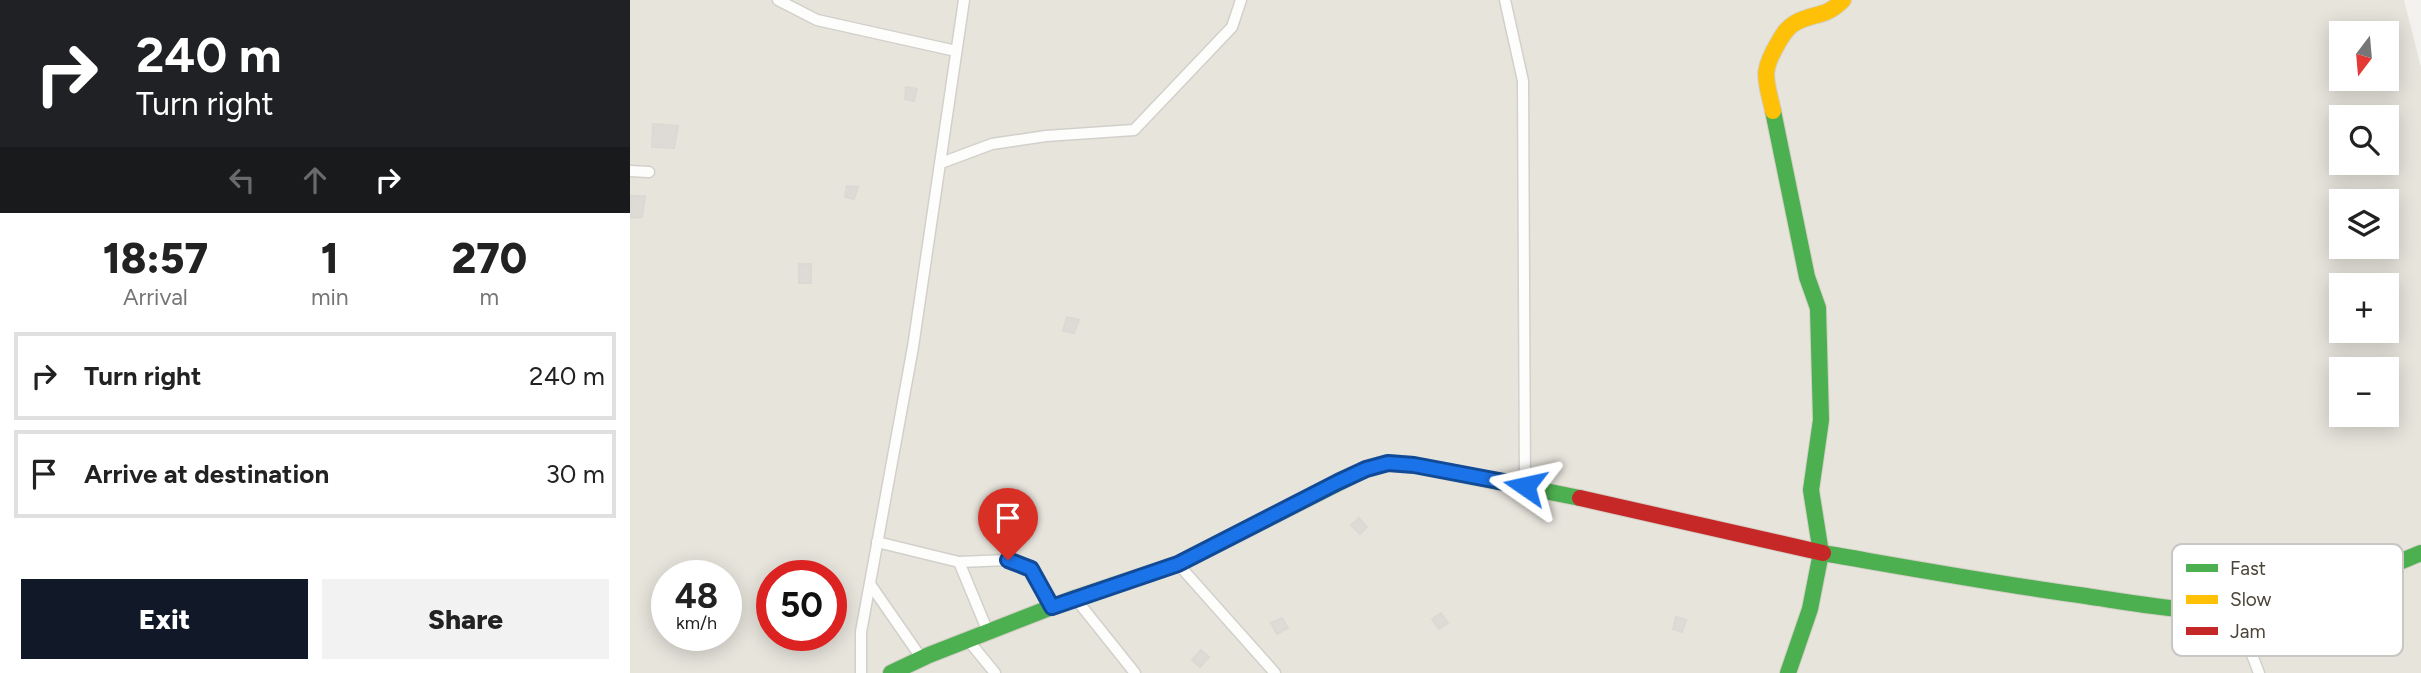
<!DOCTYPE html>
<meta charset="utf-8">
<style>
body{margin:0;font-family:Figtree,sans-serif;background:#f2f2f2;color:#222;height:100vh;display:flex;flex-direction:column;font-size:26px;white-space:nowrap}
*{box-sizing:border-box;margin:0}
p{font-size:23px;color:#767676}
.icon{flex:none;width:38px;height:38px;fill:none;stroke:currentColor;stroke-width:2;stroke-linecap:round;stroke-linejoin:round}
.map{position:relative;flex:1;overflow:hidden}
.drawer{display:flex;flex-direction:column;background:#fff;width:630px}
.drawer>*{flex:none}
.top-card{background:#202124;color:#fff;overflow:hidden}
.needle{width:46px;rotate:196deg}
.buttons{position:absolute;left:1699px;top:21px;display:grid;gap:14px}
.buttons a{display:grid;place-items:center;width:70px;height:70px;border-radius:0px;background:#fff;box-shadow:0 4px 18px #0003;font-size:35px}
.speed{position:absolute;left:21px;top:560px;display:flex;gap:14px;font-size:35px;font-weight:700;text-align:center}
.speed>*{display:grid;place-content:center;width:91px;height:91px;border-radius:50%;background:#fff;box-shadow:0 4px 18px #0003;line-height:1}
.speed small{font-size:18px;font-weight:400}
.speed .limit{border:10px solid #d22;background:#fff;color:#111}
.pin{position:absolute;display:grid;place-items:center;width:60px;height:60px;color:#fff;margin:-72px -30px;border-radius:50% 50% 50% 0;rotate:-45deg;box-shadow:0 0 7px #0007}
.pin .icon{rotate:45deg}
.me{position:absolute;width:77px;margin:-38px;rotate:281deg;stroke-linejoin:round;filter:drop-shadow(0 0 5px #0008)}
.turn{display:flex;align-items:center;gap:24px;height:147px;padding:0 21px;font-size:32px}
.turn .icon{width:91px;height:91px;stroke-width:2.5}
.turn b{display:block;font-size:49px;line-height:60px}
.lanes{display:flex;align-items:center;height:66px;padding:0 21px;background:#0003;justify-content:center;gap:35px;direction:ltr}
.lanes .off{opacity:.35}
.eta{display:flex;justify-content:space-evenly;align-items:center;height:119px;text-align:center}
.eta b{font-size:42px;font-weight:800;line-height:49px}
.action{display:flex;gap:14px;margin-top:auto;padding:14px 21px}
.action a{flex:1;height:80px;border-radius:0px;background:#111827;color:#fff;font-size:28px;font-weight:800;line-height:80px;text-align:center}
.action a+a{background:#f2f2f2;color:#222}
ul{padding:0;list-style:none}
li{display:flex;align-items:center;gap:21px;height:88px;margin:0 14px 10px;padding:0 7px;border:4px solid #e0e0e0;border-radius:0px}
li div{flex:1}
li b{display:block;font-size:26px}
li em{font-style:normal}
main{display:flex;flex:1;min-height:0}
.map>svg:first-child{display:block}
</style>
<main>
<section class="drawer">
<div class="top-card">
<div class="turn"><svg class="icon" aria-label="right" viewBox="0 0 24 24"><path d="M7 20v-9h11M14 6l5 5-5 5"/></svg><div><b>240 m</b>Turn right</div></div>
<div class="lanes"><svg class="icon off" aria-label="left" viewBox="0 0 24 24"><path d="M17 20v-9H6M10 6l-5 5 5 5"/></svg><svg class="icon off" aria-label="ahead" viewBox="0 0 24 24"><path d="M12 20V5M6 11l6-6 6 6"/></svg><svg class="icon" aria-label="right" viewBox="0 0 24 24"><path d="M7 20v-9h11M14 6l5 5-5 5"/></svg></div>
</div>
<div class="eta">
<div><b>18:57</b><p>Arrival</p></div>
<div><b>1</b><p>min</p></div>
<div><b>270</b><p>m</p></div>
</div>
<ul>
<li><svg class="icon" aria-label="right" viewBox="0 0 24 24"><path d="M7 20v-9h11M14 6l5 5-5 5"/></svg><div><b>Turn right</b></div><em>240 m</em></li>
<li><svg class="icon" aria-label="arrive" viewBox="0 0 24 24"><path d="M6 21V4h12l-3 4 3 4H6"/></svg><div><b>Arrive at destination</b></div><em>30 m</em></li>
</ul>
<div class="action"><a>Exit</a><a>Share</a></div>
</section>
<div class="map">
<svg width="1791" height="673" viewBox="0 0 1791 673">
<rect width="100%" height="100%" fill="#f4f2ee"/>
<path fill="#e7e4dc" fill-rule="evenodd" d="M0,0H1774L1791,67V673H0ZM1712,33H1757V79H1712ZM1712,117H1757V163H1712ZM1712,201H1757V247H1712ZM1712,285H1757V331H1712ZM1712,369H1757V415H1712ZM37,576H96V635H37ZM142,576H201V635H142Z"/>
<g fill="#dedbd6" stroke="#dcd9d4" stroke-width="2">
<polygon points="276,87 287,89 284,101 275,99"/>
<polygon points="23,124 48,126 44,148 22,147"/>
<polygon points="217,186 228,187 224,199 215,197"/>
<polygon points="0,196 15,196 12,217 0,218"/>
<rect x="169" y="264" width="12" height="19"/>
<polygon points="437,317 449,320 444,333 433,331"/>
<polygon points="729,518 737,527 730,534 721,525"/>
<polygon points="811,613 818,623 809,629 802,619"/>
<polygon points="1046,617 1056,620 1052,632 1043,629"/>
<polygon points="652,618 658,628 647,634 641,623"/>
<polygon points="571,650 579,657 570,667 562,660"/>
</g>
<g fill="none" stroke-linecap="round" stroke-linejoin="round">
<defs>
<g id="street">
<polyline points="148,0 187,20 326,51"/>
<polyline points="875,0 893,81 895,486"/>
<polyline points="311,163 362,144 416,136 504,130 602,27 611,0"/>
<polyline points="0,171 19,172"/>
<polyline points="247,542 329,562 378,560 401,569 422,607"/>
<polyline points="329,562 358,632"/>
<polyline points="548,564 645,673"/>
<polyline points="240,584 292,659"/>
<polyline points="445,598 505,673"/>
<polyline points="1586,611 1619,647 1629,673"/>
<polyline points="338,640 365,673"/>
<polyline points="231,673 231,632 283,347 334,0"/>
</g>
<g id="fast">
<polyline points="1143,111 1177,277 1188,308 1191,420 1181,490 1191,553 1180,609 1158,673"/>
<path d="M1193,553C1280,568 1368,584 1456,596C1516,605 1579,618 1641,606C1693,596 1742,573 1791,553"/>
<polyline points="261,673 299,655 445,598 548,564 736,469 758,463 784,465 950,498"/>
</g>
<path id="slow" d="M1143,111C1136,78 1130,74 1148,43C1153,35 1156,28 1165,23C1184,12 1194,19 1213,0"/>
<polyline id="jam" points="950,498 1193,553"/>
</defs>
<use href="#street" stroke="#d2d0cb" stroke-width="13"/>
<use href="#fast" stroke="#d3cfc5" stroke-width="18"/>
<use href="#slow" stroke="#d3cfc5" stroke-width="18"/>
<use href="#jam" stroke="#d3cfc5" stroke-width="18"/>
<use href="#street" stroke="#fdfdfc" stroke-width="10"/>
<use href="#fast" stroke="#4caf50" stroke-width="16"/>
<use href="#slow" stroke="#ffc107" stroke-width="16"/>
<use href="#jam" stroke="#c62828" stroke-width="16"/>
</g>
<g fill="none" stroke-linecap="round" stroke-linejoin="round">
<defs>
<polyline id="route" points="378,560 401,569 422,607 548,564 708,482 736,469 758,463 784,465 895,486"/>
</defs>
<use href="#route" stroke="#114b97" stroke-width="18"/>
<use href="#route" stroke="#1a73e8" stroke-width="12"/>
</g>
<rect x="1542" y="544" width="231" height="112" rx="10" fill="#fff" stroke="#c9c7c4" stroke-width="2"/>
<rect x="1556" y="564" width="32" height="8" fill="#4caf50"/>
<rect x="1556" y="595" width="32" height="9" fill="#ffc107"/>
<rect x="1556" y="627" width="32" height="8" fill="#c62828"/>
<g font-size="19" fill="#4b4439">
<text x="1600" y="575">Fast</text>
<text x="1600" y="606">Slow</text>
<text x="1600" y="638">Jam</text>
</g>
</svg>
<div class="buttons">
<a><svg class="needle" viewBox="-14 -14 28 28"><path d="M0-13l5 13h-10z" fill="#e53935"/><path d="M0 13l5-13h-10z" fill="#767676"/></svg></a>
<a><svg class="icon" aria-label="search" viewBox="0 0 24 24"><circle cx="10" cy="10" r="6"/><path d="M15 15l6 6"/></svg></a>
<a><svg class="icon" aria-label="layers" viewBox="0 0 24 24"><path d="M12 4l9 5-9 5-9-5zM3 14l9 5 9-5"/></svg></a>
<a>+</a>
<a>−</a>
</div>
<div class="speed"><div>48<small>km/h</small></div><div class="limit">50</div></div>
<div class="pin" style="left:378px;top:560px;background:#d93025"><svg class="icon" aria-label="arrive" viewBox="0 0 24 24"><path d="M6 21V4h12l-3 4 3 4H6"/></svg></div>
<svg class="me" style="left:895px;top:486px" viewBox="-20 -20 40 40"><path d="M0-17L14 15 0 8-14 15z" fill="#1a73e8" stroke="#fff" stroke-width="4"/></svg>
</div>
</main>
